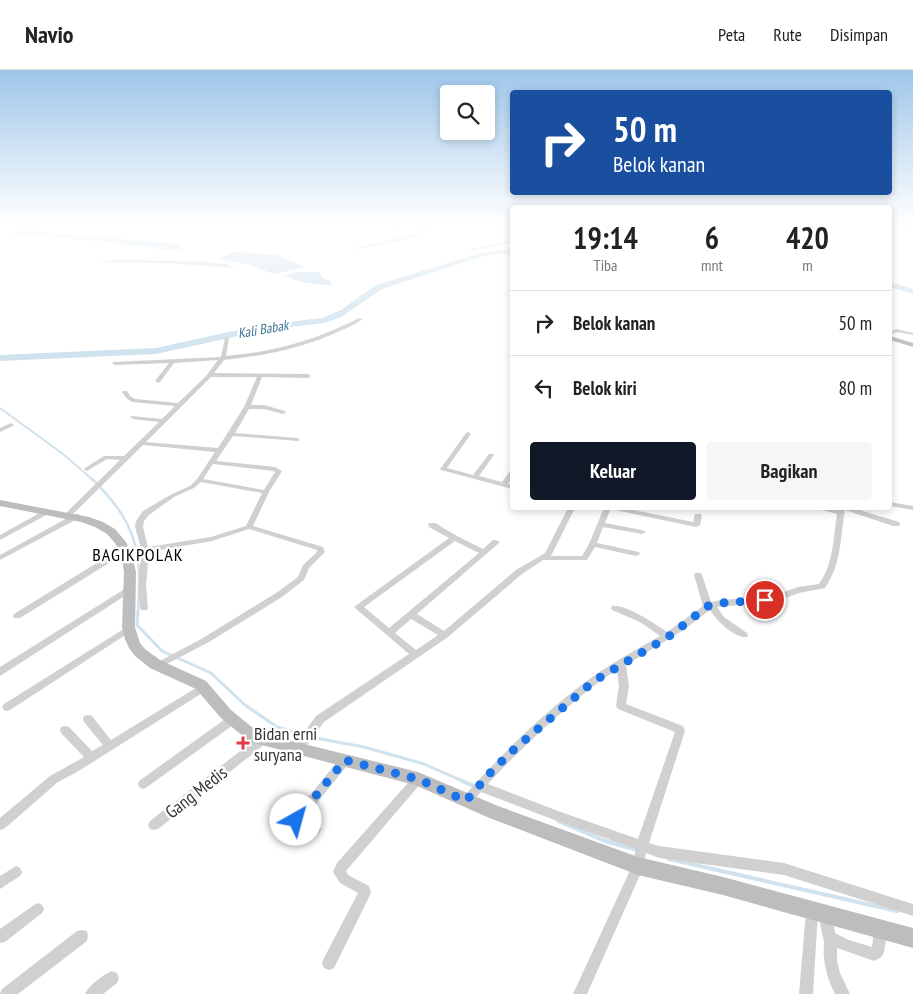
<!DOCTYPE html>
<html lang="id">
<style>
body{margin:0;font-family:"PT Sans Narrow",sans-serif;background:#f6f6f6;color:#222;height:100vh;display:flex;flex-direction:column;font-size:19px;white-space:nowrap}
*{box-sizing:border-box;margin:0}
p{font-size:16px;color:#767676}
.icon{flex:none;width:28px;height:28px;fill:none;stroke:currentColor;stroke-width:2;stroke-linecap:round;stroke-linejoin:round}
.map{position:relative;flex:1;overflow:hidden}
.drawer{position:absolute;left:510px;top:135px;width:382px;height:305px;display:flex;flex-direction:column;background:#fff;border-radius:5px;box-shadow:0 2px 8px #0003}
.drawer>*{flex:none}
.banner{position:absolute;left:510px;top:20px;width:382px;height:105px;border-radius:5px;box-shadow:0 2px 8px #0003;background:#1a4fa0;color:#fff;overflow:hidden}
.controls{position:absolute;left:440px;top:15px;display:grid;gap:10px}
.controls a{display:grid;place-items:center;width:55px;height:55px;border-radius:5px;background:#fff;box-shadow:0 2px 8px #0003;font-size:25px}
.pin{position:absolute;display:grid;place-items:center;width:42px;height:42px;color:#fff;margin:-21px;border:2px solid #fff;border-radius:50%;box-shadow:0 1px 5px #0007}
.me{position:absolute;width:55px;margin:-28px;rotate:38deg;stroke-linejoin:round;filter:drop-shadow(0 0 4px #0008)}
.turn{display:flex;align-items:center;gap:18px;height:105px;padding:0 20px;font-size:22px}
.turn .icon{width:65px;height:65px;stroke-width:2.5}
.turn b{display:block;font-size:35px;line-height:42px}
.eta{display:flex;justify-content:space-evenly;align-items:center;height:85px;text-align:center}
.eta b{font-size:30px;font-weight:700;line-height:35px}
.button{display:flex;gap:10px;margin-top:auto;padding:10px 20px}
.button a{flex:1;height:58px;border-radius:5px;background:#111827;color:#fff;font-size:20px;font-weight:700;line-height:58px;text-align:center}
.button a+a{background:#f6f6f6;color:#222}
ul{padding:0;list-style:none}
li{display:flex;align-items:center;gap:15px;height:65px;padding:0 20px;border-top:1px solid #e0e0e0}
li div{flex:1}
li b{display:block;font-size:19px}
li em{font-style:normal}
header{display:flex;align-items:center;gap:30px;box-sizing:border-box;height:70px;padding:0 25px;background:#fff;border-bottom:1px solid #e0e0e0}
header strong{font-size:24px}
nav{display:flex;gap:28px;margin-inline-start:auto;font-size:18px}
.map>svg:first-child{display:block}
</style>
<header>
<strong>Navio</strong>
<nav><a>Peta</a><a>Rute</a><a>Disimpan</a></nav>
</header>
<div class="map">
<svg width="913" height="924" viewBox="0 0 913 924">
<rect width="100%" height="100%" fill="#fff"/>
<g fill="#cfe2ee">
<polygon points="26,160 169,173 178,175 182,179 169,180 100,171 9,164 10,162"/>
<polygon points="234,182 277,185 305,197 274,204 247,194 219,189"/>
<polygon points="117,190 198,191 226,194 236,198 165,193 94,192"/>
<path d="M298,202H319L323,208L331,211V215C319,215 294,212 287,206H282Z"/>
</g>
<g fill="none" stroke-linecap="round" stroke-linejoin="round">
<polyline stroke="#cfe2ee" stroke-width="2" points="0,338 63,384 93,410"/>
<g stroke="#cfe2ee" stroke-width="2.5">
<path d="M92,409C122,438 140,466 139,509"/>
<polyline points="138,543 139,520"/>
</g>
<g stroke="#cfe2ee" stroke-width="3">
<polyline points="138,542 137,555 162,581 211,603 245,635 277,657 305,665"/>
<polyline points="310,667 364,677 424,694 465,712"/>
</g>
<g stroke="#cfe2ee" stroke-width="4">
<polyline points="462,711 474,716"/>
<polyline points="558,751 605,771 637,780"/>
<polyline points="669,789 897,841"/>
</g>
<g fill="#cfe2ee" fill-rule="evenodd">
<polygon points="512,179 512,183 484,186 382,219 341,247 324,253 260,261 156,284 0,291 0,285 156,278 260,255 322,248 341,240 376,215 481,183"/>
<polygon points="890,212 913,219 913,224 890,217"/>
</g>
<g fill="#d0d0d0" fill-rule="evenodd">
<polygon points="398,153 401,153 398,160 396,160"/>
<polygon points="428,153 431,153 421,166 358,179 356,178 419,164"/>
<polygon points="899,153 906,153 911,155 908,158 896,159 890,161 890,159 907,155"/>
<polygon points="511,157 512,157 512,159 504,163 501,162"/>
<polygon points="512,170 512,172 470,181 468,180"/>
<path d="M359,248L363,249C356,254 348,258 340,261C303,278 264,286 224,290L214,303L308,304L311,306L308,308L262,307L251,335H264L285,341L286,342L283,344L264,339H249L235,363L297,368L299,369V371L233,366L216,391L275,397L282,401L269,422L253,456L323,477L325,482L309,498L304,510L282,527L209,572L159,598L156,597L154,595L156,593L203,568L276,523L298,507L303,495L317,482V480L249,459L212,471L149,482L146,515L148,538L147,540H141L140,538L138,515L141,483L125,485H122L20,548H14L13,546L14,544L121,478H127L128,480L141,478L135,457L136,451L143,441L170,425L190,416L197,409L215,382L143,375L72,445L76,444H79L80,446L79,448L0,490V485L71,446H66L65,444L120,390L107,389L87,401L85,400L84,399L85,398L104,386H124L159,352L133,349L130,347L131,346L162,349L175,336L132,332L126,328L122,322L123,321H127L130,326L135,329L178,333L206,306L218,290L174,293L160,312L158,313L155,311L169,293L115,295L112,293L113,292L221,287L225,268L227,267L229,268L226,286C274,282 316,270 359,248ZM211,307H257L244,337L218,378L146,372ZM213,394L273,401L275,402L264,420L203,409ZM201,412L262,423L246,456L211,467L148,477L143,457L144,451L149,445L174,427L194,418Z"/>
<polygon points="896,259 913,263 913,265 897,262 890,265 890,262"/>
<polygon points="11,353 14,355 13,356 0,362 0,358"/>
<polygon points="468,362 471,364 447,398 473,405 489,384 493,384 494,385 479,406 502,412 510,401 512,400 512,407 508,414 512,415 512,419 441,400 440,399 441,398 466,363"/>
<polygon points="890,432 913,436 913,440 890,436"/>
<path d="M568,438H575L551,486H582L589,474L604,438H611L605,453L642,460L646,462L642,464L603,457L597,473L639,482L640,484L636,486L595,477L587,490H543L522,504L448,567L324,652L302,682L298,683L294,682L293,679L294,676L316,646L409,584L354,537L449,468L429,457L428,455L429,453H435L457,466L483,479L493,470H496L500,472L417,544L444,561L516,500L545,483ZM455,471L479,483L389,558L364,537ZM411,549L438,565L416,580L395,563Z"/>
<polygon points="611,438 623,438 693,452 695,444 701,444 702,446 700,455 696,457 615,440"/>
<path d="M821,438H831L838,440L839,438H853L899,452L900,454L899,456H893L845,440C840,468 842,493 825,518L799,523L774,532L717,537L724,547L747,563L748,565L747,567C735,569 716,550 710,540L682,561L672,567L671,569L667,570L626,595L629,616L626,634L683,656L685,661L649,773L659,776L784,793L913,834V846L784,805L659,788L646,783L644,796L587,924H573L632,796L636,779L557,751L481,722L470,734L466,736L462,734L460,731L462,728C503,683 547,638 598,603C617,590 639,578 660,566L640,552L612,540L611,538L612,536C626,534 655,554 667,562L703,536L694,505L695,503H701L702,505L711,532L721,530L773,526L798,517L819,514C834,493 833,468 837,444L822,440ZM617,600L619,616L616,636L618,639L675,662L638,769L558,741L488,714C505,695 523,678 542,660C566,639 589,617 617,600Z"/>
<polygon points="45,440 51,440 52,442 0,470 0,465"/>
<polygon points="131,515 134,516 135,518 134,520 0,606 0,597"/>
<polygon points="130,555 133,556 134,558 133,560 10,640 7,641 4,640 2,637 4,634"/>
<polygon points="204,613 207,614 209,617 207,620 77,702 58,712 4,759 0,760 0,748 50,706 84,687 61,663 60,660 61,657 65,656 69,657 92,681 103,675 84,652 83,649 84,646 88,645 92,646 111,670"/>
<polygon points="232,646 236,647 237,650 236,653 147,717 143,719 139,717 138,714 139,711 228,647"/>
<polygon points="261,667 265,668 266,671 265,674 158,759 154,760 150,759 148,755 150,751 257,668"/>
<polygon points="345,686 349,687 350,690 349,693 305,748 319,755 321,759 319,763 315,764 293,754 291,750 293,746 341,687"/>
<polygon points="418,704 422,706 423,709 422,712 346,801 348,805 369,816 371,823 334,898 329,900 324,898 322,893 324,888 358,823 340,813 333,802 337,793 414,706"/>
<polygon points="16,796 20,798 22,802 20,806 0,819 0,806"/>
<polygon points="38,833 42,835 44,839 42,843 5,872 0,873 0,859 34,835"/>
<polygon points="812,836 816,838 818,842 813,924 799,924 806,842 808,838"/>
<path d="M826,839L830,841L832,845L835,863L849,870L872,877L874,860L875,855L880,854L885,855C887,862 886,881 882,886C880,889 877,889 874,891L837,878V891L840,903L850,924H835C829,912 825,900 824,887C823,881 825,873 823,867C821,858 818,850 822,841Z"/>
<polygon points="82,860 87,861 88,866 87,871 18,924 0,924 2,919 77,861"/>
<path d="M112,901L117,903L119,908L117,913L103,924H85C89,915 103,905 112,901Z"/>
</g>
<g fill="#bdbdbd" fill-rule="evenodd">
<polygon points="890,266 913,273 913,277 890,270"/>
<polygon points="0,430 89,447 103,452 115,459 126,472 132,485 136,502 135,557 140,573 145,579 160,590 206,611 231,640 259,663 418,702 498,736 638,787 723,807 913,858 913,878 723,825 638,805 487,747 415,715 250,672 221,648 196,619 150,598 135,586 129,578 125,569 122,557 124,502 121,485 115,473 107,464 95,457 81,452 0,436"/>
</g>
</g>
<linearGradient id="sky" x2="0" y2="1"><stop stop-color="#9ec6ea"/><stop offset="0.54" stop-color="#fff"/><stop offset="1" stop-color="#fff" stop-opacity="0"/></linearGradient>
<rect width="913" height="283" fill="url(#sky)"/>
<g fill="none" stroke-linecap="round" stroke-linejoin="round">
<polyline stroke="#1a73e8" stroke-width="9" stroke-dasharray="0 16.2" points="296,750 345,690 418,709 466,731 491,702 511,682 594,611 668,567 708,536 721,533 765,530"/>
</g>
<path fill="#e63946" stroke="#fff" stroke-width="2" d="M240.5 665.5h5v5h5v5h-5v5h-5v-5h-5v-5h5z"/>
<g text-anchor="middle" dominant-baseline="central" stroke-width="5" stroke-linejoin="round" paint-order="stroke">
<g font-size="14" font-style="italic" fill="#3f7597" stroke="#fff">
<text transform="translate(263 259) rotate(-10)">Kali Babak</text>
</g>
<g font-size="18" letter-spacing="1" fill="#000" stroke="#fff">
<text x="138" y="484">BAGIKPOLAK</text>
</g>
<g font-size="18" fill="#333" stroke="#fff" text-anchor="start">
<text x="254" y="663">Bidan erni<tspan x="254" dy="21">suryana</tspan></text>
</g>
<g font-size="18" fill="#333" stroke="#fff">
<text transform="translate(196 722) rotate(-38)">Gang Medis</text>
</g>
</g>
</svg>
<div class="controls">
<a><svg class="icon" aria-label="search" viewBox="0 0 24 24"><circle cx="10" cy="10" r="6"/><path d="M15 15l6 6"/></svg></a>
</div>
<div class="pin" style="left:765px;top:530px;background:#d93025"><svg class="icon" aria-label="arrive" viewBox="0 0 24 24"><path d="M6 21V4h12l-3 4 3 4H6"/></svg></div>
<svg class="me" style="left:296px;top:750px" viewBox="-20 -20 40 40"><circle r="19" fill="#fff"/><path d="M0-13L10 11 0 6-10 11z" fill="#1a73e8"/></svg>
<div class="banner">
<div class="turn"><svg class="icon" aria-label="right" viewBox="0 0 24 24"><path d="M7 20v-9h11M14 6l5 5-5 5"/></svg><div><b>50 m</b>Belok kanan</div></div>
</div>
<section class="drawer">
<div class="eta">
<div><b>19:14</b><p>Tiba</p></div>
<div><b>6</b><p>mnt</p></div>
<div><b>420</b><p>m</p></div>
</div>
<ul>
<li><svg class="icon" aria-label="right" viewBox="0 0 24 24"><path d="M7 20v-9h11M14 6l5 5-5 5"/></svg><div><b>Belok kanan</b></div><em>50 m</em></li>
<li><svg class="icon" aria-label="left" viewBox="0 0 24 24"><path d="M17 20v-9H6M10 6l-5 5 5 5"/></svg><div><b>Belok kiri</b></div><em>80 m</em></li>
</ul>
<div class="button"><a>Keluar</a><a>Bagikan</a></div>
</section>
</div>
